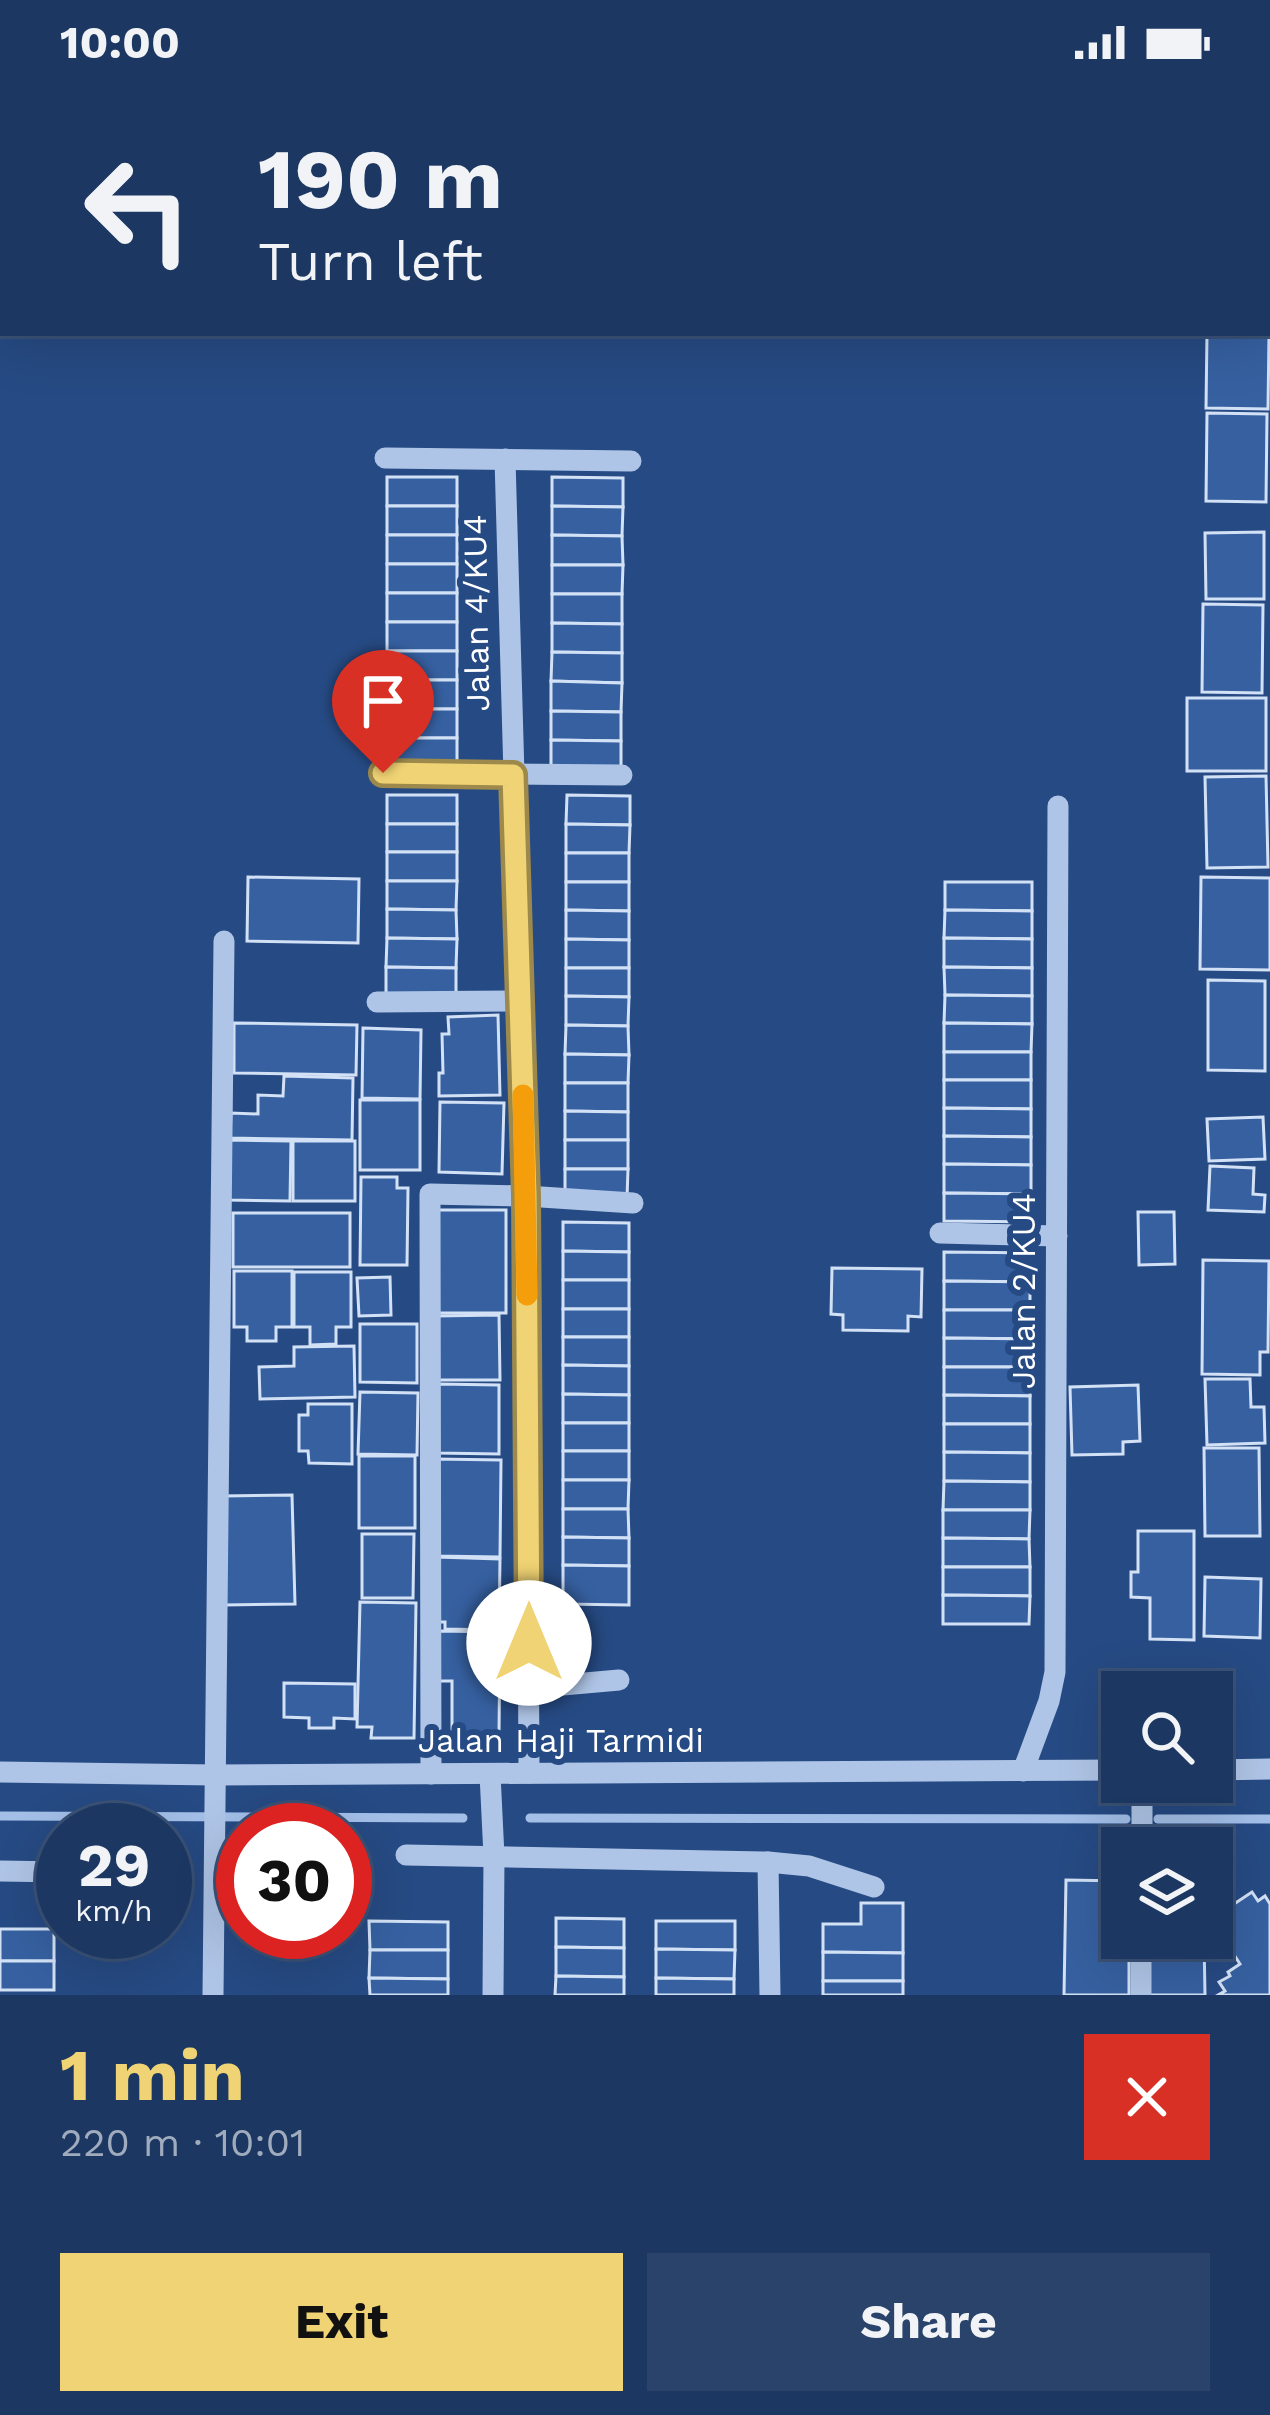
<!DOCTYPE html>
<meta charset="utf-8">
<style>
body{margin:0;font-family:"Work Sans",sans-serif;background:#29436b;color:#f1f3f6;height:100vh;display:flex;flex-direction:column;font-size:45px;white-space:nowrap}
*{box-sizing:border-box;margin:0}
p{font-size:39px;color:#a0acbe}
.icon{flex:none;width:66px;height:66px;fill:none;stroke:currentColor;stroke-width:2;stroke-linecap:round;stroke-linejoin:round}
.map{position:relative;height:1911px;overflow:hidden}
.details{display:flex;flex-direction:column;background:#1c3862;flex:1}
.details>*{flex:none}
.banner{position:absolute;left:0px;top:0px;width:1272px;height:252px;box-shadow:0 12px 48px #0002,0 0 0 3px #3a5277;background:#1c3862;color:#f1f3f6;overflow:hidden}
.buttons{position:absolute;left:1101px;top:1587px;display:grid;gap:24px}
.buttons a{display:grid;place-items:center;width:132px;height:132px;border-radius:0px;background:#1c3862;box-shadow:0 12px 48px #0002,0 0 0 3px #3a5277;font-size:60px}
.speed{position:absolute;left:36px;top:1719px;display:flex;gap:24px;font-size:60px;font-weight:700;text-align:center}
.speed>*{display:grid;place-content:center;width:156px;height:156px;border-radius:50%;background:#1c3862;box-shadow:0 12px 48px #0002,0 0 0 3px #3a5277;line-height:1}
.speed small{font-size:30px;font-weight:400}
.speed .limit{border:18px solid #d22;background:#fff;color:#111}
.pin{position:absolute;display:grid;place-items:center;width:102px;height:102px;color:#fff;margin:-123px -51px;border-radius:50% 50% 50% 0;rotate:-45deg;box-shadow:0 0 12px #0007}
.pin .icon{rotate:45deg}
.me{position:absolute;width:132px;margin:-66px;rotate:0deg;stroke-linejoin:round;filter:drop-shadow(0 0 9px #0008)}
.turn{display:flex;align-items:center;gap:42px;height:252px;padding:0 60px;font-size:54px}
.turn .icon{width:156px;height:156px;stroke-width:2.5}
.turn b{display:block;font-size:84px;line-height:102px}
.round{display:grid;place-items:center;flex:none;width:126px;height:126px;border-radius:0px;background:#29436b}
.headline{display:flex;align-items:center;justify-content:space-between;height:204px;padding:0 60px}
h1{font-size:72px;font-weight:700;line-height:90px;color:#f0d374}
.cta{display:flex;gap:24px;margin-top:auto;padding:24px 60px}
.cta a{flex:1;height:138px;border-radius:0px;background:#f0d374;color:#111;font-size:48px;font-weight:700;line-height:138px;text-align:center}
.cta a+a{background:#29436b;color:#f1f3f6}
.status{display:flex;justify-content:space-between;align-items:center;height:84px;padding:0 60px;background:#1c3862;direction:ltr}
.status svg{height:33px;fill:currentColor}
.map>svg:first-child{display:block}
</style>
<div class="status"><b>10:00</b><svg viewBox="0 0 49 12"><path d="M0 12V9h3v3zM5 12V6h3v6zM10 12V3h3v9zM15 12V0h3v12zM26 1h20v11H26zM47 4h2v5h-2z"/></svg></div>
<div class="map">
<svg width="1270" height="1911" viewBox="0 0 1270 1911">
<rect width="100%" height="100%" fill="#264a83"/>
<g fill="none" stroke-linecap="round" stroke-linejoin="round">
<g stroke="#a3bfe8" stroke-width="9">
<polyline points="0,1732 463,1734"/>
<polyline points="530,1734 1126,1735"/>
<polyline points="1158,1735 1270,1735"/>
</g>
</g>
<g fill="#3660a0" stroke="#d2e1f6" stroke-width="3">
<polygon points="1207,249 1269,249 1268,325 1206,324"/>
<polygon points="1207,329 1267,330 1266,418 1206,417"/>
<rect x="387" y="393" width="70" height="29"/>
<polygon points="552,393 623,394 623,423 552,422"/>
<rect x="387" y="422" width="70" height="29"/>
<polygon points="552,422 623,423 622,452 552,451"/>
<polygon points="1264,448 1264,515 1206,515 1205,449"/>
<rect x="387" y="451" width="70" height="29"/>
<polygon points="552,451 622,452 623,481 552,481"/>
<rect x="387" y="480" width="70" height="29"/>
<polygon points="552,481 623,481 622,510 552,510"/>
<rect x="387" y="509" width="70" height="29"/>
<polygon points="552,510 622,510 622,540 552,539"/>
<polygon points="1203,520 1263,521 1262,609 1202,608"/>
<rect x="387" y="538" width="70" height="29"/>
<polygon points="552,539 622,540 622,569 552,568"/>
<rect x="387" y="567" width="70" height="29"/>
<polygon points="552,568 622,569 622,599 551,597"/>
<rect x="387" y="596" width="70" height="29"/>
<polygon points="551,597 622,599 621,628 551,627"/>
<rect x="1187" y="614" width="79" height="73"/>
<rect x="387" y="625" width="70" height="29"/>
<polygon points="551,627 621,628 621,657 551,656"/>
<rect x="387" y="654" width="70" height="29"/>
<polygon points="551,656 621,657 621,686 551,686"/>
<polygon points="1266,692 1268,783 1207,784 1205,693"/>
<rect x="387" y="711" width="70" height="29"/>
<polygon points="567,711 630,712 630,741 566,740"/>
<rect x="387" y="740" width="70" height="28"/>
<polygon points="566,740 630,741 629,769 566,769"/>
<rect x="387" y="768" width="70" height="29"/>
<rect x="566" y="769" width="63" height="29"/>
<polygon points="248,793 359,795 358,859 247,857"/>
<polygon points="1201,793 1270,794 1270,886 1200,885"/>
<polygon points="387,797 457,797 456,826 387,825"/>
<polygon points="566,798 629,798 629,827 566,826"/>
<polygon points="945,798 1032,798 1032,827 945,826"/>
<polygon points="387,825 456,826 457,855 387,854"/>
<polygon points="566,826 629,827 629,856 566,855"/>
<polygon points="945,826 1032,827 1032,855 944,854"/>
<polygon points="387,854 457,855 456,884 386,883"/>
<polygon points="944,854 1032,855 1032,884 944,883"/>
<polygon points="566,855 629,856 629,884 566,884"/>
<polygon points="386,883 456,884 456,912 386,911"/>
<polygon points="944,883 1032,884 1032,912 945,911"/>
<polygon points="566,884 629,884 629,913 566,912"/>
<polygon points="1208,896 1265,897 1265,987 1208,986"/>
<polygon points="945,911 1032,912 1032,940 944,939"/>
<polygon points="566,912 629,913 628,942 566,941"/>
<polygon points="498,931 500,1011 439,1012 439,989 443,989 442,950 449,950 448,933"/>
<polygon points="234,939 357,941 356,991 234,989"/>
<polygon points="944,939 1032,940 1031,968 944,968"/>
<polygon points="566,941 628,942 629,971 565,970"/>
<polygon points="363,944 421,946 420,1015 362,1014"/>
<rect x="944" y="968" width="87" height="28"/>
<polygon points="565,970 629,971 628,999 565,999"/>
<polygon points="284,992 353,994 352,1056 230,1054 231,1029 258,1030 258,1011 283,1012"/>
<polygon points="944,996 1031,996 1031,1025 944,1024"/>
<polygon points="565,999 628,999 628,1028 565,1027"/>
<rect x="360" y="1016" width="60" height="70"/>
<polygon points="440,1018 504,1019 502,1090 439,1088"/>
<polygon points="944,1024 1031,1025 1031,1053 944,1052"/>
<polygon points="565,1027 628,1028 628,1056 565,1056"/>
<polygon points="1263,1033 1265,1075 1209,1077 1207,1035"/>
<polygon points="944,1052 1031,1053 1031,1081 944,1080"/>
<polygon points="229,1056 291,1057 290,1117 228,1116"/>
<rect x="565" y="1056" width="63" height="29"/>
<rect x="293" y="1057" width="62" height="60"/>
<polygon points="944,1080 1031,1081 1031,1110 944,1109"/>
<polygon points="1210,1082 1254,1084 1253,1110 1265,1111 1264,1128 1208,1126"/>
<polygon points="565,1085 628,1085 627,1114 565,1113"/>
<polygon points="361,1093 397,1093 397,1104 408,1104 407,1181 360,1181"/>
<polygon points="944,1109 1031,1110 1031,1138 944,1137"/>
<polygon points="436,1126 506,1126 506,1229 437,1229"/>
<polygon points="1138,1128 1174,1128 1175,1180 1139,1181"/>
<rect x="233" y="1129" width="117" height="54"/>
<polygon points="563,1138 629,1139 629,1168 563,1167"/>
<polygon points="563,1167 629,1168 629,1196 563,1196"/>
<polygon points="944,1168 1030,1169 1030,1198 944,1197"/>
<polygon points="1203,1176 1269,1177 1268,1268 1260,1268 1260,1291 1202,1290"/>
<polygon points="832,1184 922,1185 921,1233 908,1232 908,1247 843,1246 843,1231 831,1230"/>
<polygon points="234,1187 292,1187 292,1243 276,1243 276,1257 247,1257 247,1243 234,1243"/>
<polygon points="294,1188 351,1188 351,1243 336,1243 336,1260 310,1261 310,1243 294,1243"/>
<polygon points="390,1193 391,1231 359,1232 357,1194"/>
<rect x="563" y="1196" width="66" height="29"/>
<polygon points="944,1197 1030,1198 1030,1226 944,1226"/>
<rect x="563" y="1225" width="66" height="28"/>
<polygon points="944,1226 1030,1226 1030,1255 944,1254"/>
<polygon points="499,1231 500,1296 437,1296 436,1232"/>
<polygon points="360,1240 417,1240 417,1299 360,1298"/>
<polygon points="563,1253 629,1253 629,1282 563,1281"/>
<polygon points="944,1254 1030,1255 1030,1283 944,1283"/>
<polygon points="354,1262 355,1313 260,1315 259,1283 294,1282 294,1263"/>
<polygon points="563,1281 629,1282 629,1311 563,1310"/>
<polygon points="944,1283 1030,1283 1030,1312 944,1311"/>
<polygon points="1205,1295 1250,1295 1251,1323 1264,1323 1265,1359 1207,1361"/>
<polygon points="438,1300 499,1301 499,1370 437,1369"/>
<polygon points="1138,1301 1140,1357 1123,1358 1123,1370 1072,1371 1070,1303"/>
<polygon points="360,1308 418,1309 417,1371 358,1370"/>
<polygon points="563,1310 629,1311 629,1339 563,1339"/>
<polygon points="944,1311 1030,1312 1030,1340 944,1340"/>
<polygon points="308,1320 352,1320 352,1380 309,1379 308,1367 299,1367 299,1331 308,1331"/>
<rect x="563" y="1339" width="66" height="28"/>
<polygon points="944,1340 1030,1340 1030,1369 944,1368"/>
<polygon points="1204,1364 1259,1364 1260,1452 1205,1452"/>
<rect x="563" y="1367" width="66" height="29"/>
<polygon points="944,1368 1030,1369 1030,1398 944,1397"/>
<rect x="359" y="1372" width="56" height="72"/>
<polygon points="435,1375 501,1376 500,1473 434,1472"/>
<polygon points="563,1396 629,1396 628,1425 563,1425"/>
<polygon points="944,1397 1030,1398 1030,1426 943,1426"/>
<polygon points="292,1411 295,1520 225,1521 223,1412"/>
<polygon points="563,1425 628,1425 629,1454 563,1453"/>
<polygon points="943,1426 1030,1426 1029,1455 943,1454"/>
<polygon points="1138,1447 1194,1447 1194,1556 1150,1555 1150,1514 1131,1513 1131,1488 1138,1488"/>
<polygon points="362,1450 414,1450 413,1514 362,1514"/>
<polygon points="563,1453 629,1454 629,1482 563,1481"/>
<polygon points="943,1454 1029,1455 1030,1483 943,1483"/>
<polygon points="436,1473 500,1475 499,1546 445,1545 445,1538 435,1538"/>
<polygon points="563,1481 629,1482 629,1521 563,1520"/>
<polygon points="943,1483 1030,1483 1030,1512 943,1511"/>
<polygon points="1205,1493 1261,1495 1260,1554 1204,1552"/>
<polygon points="943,1511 1030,1512 1029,1540 943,1540"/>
<polygon points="360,1518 416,1519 414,1654 371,1654 372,1643 357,1643"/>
<polygon points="439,1547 500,1548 499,1650 452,1648 452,1597 438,1597"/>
<polygon points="1152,1590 1206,1592 1205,1608 1151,1608"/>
<polygon points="284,1599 355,1600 355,1635 334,1634 334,1644 309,1644 309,1634 284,1633"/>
<polygon points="1066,1796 1122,1797 1122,1854 1129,1854 1129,1911 1064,1911"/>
<polygon points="1252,1808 1258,1817 1265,1812 1270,1820 1270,1911 1218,1911 1225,1907 1219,1898 1230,1892 1228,1888 1240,1880 1217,1844 1221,1840 1216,1832"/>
<polygon points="861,1819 903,1819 903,1869 823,1868 823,1840 861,1840"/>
<polygon points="556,1834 624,1835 624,1864 556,1863"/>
<polygon points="369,1837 448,1838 448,1866 370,1866"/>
<polygon points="656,1837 735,1837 735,1866 656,1865"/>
<rect x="0" y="1845" width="54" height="32"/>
<polygon points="1146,1854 1204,1854 1205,1911 1148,1911"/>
<polygon points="556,1863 624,1864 624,1893 556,1892"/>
<polygon points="656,1865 735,1866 734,1895 656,1894"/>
<polygon points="370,1866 448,1866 448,1895 369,1894"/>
<polygon points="823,1868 903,1869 903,1897 823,1897"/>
<rect x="0" y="1877" width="54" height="29"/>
<polygon points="556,1892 624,1893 624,1911 555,1911"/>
<polygon points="369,1894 448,1895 448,1911 370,1911"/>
<polygon points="656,1894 734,1895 734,1911 656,1911"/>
<rect x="823" y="1897" width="80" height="14"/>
</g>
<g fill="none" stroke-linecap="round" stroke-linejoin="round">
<g stroke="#afc5e7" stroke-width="21">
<polyline points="6,0 6,3"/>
<polyline points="385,374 631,377"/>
<polyline points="505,375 526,1112 529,1689"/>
<polyline points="383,689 622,691"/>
<polyline points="377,918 520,917"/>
<polyline points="940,1149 1057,1152"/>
<polyline points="529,1604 619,1596"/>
<polyline points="1212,1686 1270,1685"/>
<polyline points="1023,1687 1049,1617 1055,1588 1058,722"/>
<polyline points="0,1688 215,1691 1122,1686"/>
<polyline points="431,1690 430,1110 526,1112 633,1119"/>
<polyline points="490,1690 494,1772 493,1911"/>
<polyline points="1142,1698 1142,1764"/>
<polyline points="406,1771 768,1778 809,1782 874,1803"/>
<polyline points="768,1778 770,1911"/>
<polyline points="0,1787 63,1788"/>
<polyline points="213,1911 224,857"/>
<polyline points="1141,1911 1141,1854"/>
</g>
</g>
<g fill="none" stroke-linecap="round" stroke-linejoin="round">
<defs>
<polyline id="route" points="383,689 513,691 526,1112 529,1559"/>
</defs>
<use href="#route" stroke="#9c894b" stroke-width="30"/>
<use href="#route" stroke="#f0d374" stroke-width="21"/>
<polyline stroke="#f59e0b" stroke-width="21" points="523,1011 527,1211"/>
</g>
<g text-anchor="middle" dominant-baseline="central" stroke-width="12" stroke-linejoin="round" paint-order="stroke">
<g font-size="33" fill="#fff" stroke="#264a83">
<text transform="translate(476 529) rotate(-91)">Jalan 4/KU4</text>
<text transform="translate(1023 1207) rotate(-90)">Jalan 2/KU4</text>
<text x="561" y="1656">Jalan Haji Tarmidi</text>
</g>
</g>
</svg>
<div class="buttons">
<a><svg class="icon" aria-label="search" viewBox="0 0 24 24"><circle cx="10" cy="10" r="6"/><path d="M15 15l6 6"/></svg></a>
<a><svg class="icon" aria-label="layers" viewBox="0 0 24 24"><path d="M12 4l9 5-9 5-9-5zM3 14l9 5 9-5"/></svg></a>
</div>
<div class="speed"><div>29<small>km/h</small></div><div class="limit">30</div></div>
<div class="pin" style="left:383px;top:689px;background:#d93025"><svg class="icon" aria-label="arrive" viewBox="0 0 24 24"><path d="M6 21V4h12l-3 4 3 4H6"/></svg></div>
<svg class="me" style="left:529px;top:1559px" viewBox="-20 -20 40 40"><circle r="19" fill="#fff"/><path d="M0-13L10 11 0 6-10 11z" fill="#f0d374"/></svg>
<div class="banner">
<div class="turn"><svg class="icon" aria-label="left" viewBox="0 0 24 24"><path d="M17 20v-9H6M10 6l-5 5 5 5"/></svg><div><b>190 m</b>Turn left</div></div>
</div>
</div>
<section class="details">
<div class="headline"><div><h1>1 min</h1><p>220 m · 10:01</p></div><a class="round" style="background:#d93025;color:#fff"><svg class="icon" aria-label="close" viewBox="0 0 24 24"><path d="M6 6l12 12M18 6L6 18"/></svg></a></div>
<div class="cta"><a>Exit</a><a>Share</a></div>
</section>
